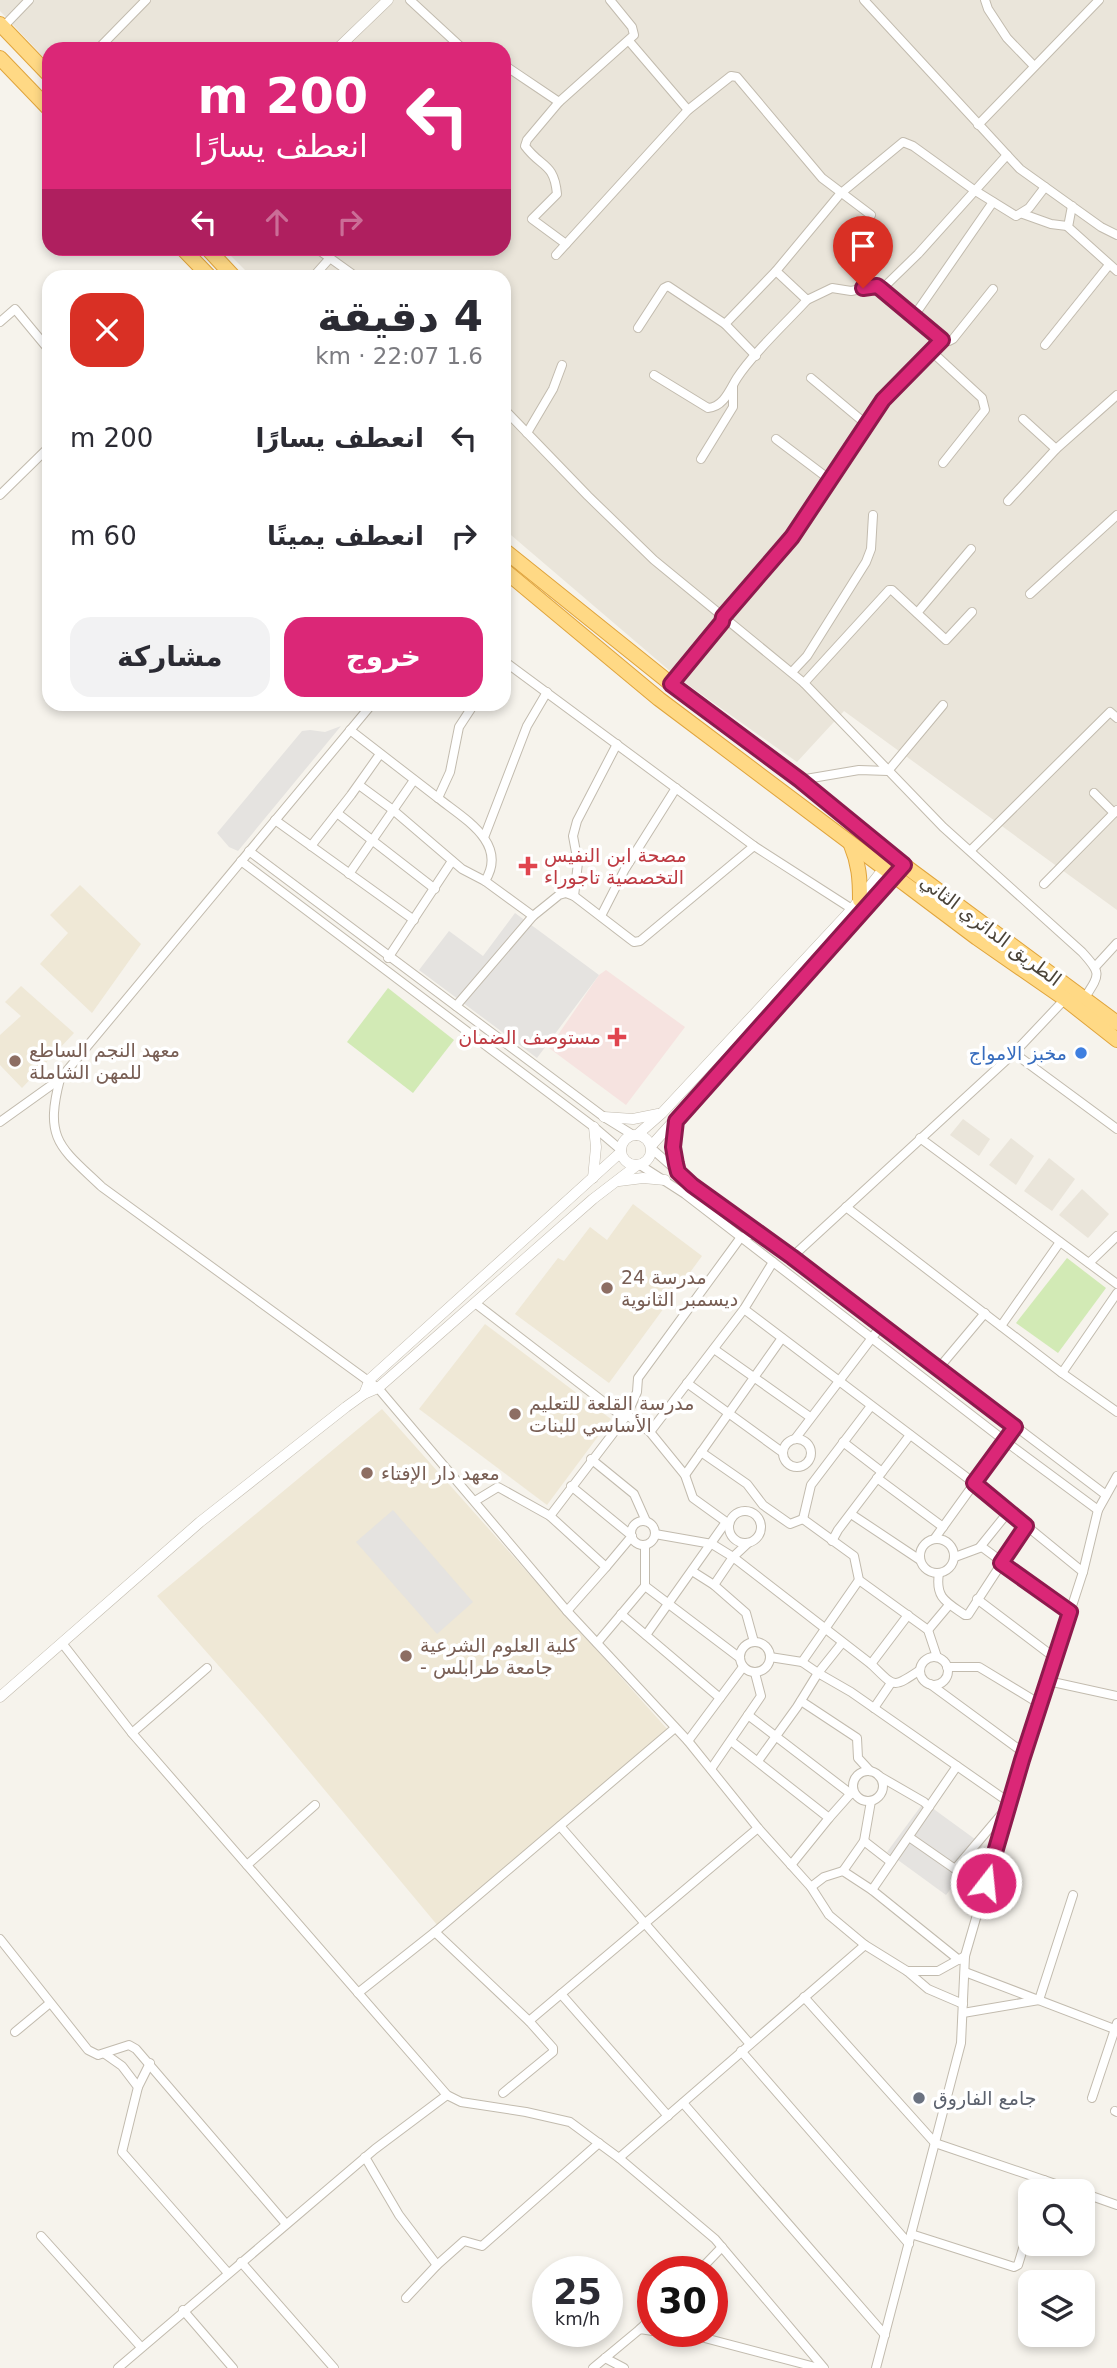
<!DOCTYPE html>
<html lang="ar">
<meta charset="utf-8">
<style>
body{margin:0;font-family:"DejaVu Sans","Noto Naskh Arabic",sans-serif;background:#f2f2f3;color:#2b2b33;direction:rtl;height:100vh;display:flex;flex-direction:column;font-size:26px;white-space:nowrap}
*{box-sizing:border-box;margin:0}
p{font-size:23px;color:#7c7c81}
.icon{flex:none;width:38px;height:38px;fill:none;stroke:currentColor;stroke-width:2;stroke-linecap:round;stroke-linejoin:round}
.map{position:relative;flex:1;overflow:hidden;direction:ltr}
.sheet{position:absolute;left:42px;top:270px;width:469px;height:441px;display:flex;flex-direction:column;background:#fff;border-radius:21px;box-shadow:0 4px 10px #0003;direction:rtl}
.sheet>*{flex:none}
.top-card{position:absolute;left:42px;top:42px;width:469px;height:214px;border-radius:21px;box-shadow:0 4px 10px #0003;direction:rtl;background:#db2777;color:#fff;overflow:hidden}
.controls{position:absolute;left:1018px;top:2179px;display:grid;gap:14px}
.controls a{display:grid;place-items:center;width:77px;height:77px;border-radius:14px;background:#fff;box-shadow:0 4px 10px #0003;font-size:35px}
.speed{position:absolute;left:532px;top:2256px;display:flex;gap:14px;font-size:35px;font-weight:700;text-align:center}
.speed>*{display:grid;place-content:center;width:91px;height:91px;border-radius:50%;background:#fff;box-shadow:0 4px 10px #0003;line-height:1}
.speed small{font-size:18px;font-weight:400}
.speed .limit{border:10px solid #d22;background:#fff;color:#111}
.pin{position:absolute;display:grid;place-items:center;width:60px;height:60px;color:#fff;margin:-72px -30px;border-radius:50% 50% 50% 0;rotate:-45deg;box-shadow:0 0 7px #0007}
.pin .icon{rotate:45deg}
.me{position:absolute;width:77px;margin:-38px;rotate:16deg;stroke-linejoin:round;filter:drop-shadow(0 0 5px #0008)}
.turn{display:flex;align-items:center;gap:24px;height:147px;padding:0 28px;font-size:32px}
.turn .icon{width:91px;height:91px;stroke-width:2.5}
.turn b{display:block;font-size:49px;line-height:60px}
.lanes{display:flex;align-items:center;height:66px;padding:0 28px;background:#0003;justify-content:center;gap:35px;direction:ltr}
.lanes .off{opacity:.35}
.round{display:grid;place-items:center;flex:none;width:74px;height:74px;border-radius:21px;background:#f2f2f3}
.overview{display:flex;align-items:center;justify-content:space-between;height:119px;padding:0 28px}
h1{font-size:42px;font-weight:800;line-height:52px}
.button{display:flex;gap:14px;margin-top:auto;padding:14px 28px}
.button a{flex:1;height:80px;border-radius:21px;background:#db2777;color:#fff;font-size:28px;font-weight:800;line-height:80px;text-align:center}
.button a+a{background:#f2f2f3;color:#2b2b33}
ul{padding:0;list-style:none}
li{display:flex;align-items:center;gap:21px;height:98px;padding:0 28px}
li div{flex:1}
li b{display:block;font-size:26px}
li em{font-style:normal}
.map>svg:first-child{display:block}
</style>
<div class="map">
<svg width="1117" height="2368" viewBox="0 0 1117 2368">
<rect width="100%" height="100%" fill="#f6f3ec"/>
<g fill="#eae5da">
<polygon points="0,0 1117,0 1117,910 844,711 797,762 677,677 504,529 504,276 251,276 224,249 504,248 504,49 49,49 49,63 0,11"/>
<polygon points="963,1119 990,1139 979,1156 950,1135"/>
<polygon points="1011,1138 1034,1156 1016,1185 989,1165"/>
<polygon points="1049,1158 1075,1179 1052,1211 1024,1191"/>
<polygon points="1082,1189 1109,1214 1088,1238 1059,1215"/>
</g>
<g fill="#efe8d6">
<polygon points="80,885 141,944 92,1013 40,964 68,933 50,915"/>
<polygon points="21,986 74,1033 22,1088 0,1065 0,1035 21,1016 5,1002"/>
<polygon points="633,1204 702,1256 609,1383 515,1314 558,1258 564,1261 590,1227 607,1240"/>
<polygon points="485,1324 611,1419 547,1505 419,1409"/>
<polygon points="382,1409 668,1730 438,1926 263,1716 157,1596"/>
</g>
<polygon fill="#f6e3e0" points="606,970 685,1027 626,1105 549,1048 599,975"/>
<g fill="#d2eab5">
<polygon points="388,988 454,1040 413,1093 347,1042"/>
<polygon points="1067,1258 1106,1288 1058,1353 1016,1323"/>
</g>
<g fill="#e5e3e0">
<polygon points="341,726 238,851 229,847 217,833 302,731 310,730 325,732"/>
<polygon points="515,913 599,975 537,1058 419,970 449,931 483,956"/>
<polygon points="393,1510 473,1602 437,1634 356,1542"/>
<polygon points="924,1802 983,1845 946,1895 887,1852"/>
</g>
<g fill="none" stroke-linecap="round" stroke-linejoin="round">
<defs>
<g id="minor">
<polyline points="410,0 463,49"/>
<polyline points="864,0 1020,169 1101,227 1117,235"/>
<polyline points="985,0 988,9 1007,38 1034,66"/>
<polyline points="3,27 29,0"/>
<polyline points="629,41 688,110"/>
<polyline points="98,49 146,0"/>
<polyline points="504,65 559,102 634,35 632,27 610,0"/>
<path d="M559,102L527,140L525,146C541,168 554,162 557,194L532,219L566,244"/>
<polyline points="978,125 1099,0"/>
<polyline points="1072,206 1068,227 1117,271"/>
<polyline points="1023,214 1051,224 1067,226"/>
<polyline points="316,248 355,276"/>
<polyline points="556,255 688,110 731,76 737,77 822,178 871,215"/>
<polyline points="776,271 807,300 832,288 851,291 877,286 942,340"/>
<polyline points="314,276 330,258"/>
<polyline points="882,289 918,254 1007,155"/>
<polyline points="914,316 993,202"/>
<polyline points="0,322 15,309 49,350"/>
<polyline points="725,324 756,356"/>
<polyline points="638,328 664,288 668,286 725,324 776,271 840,194 903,142 913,146 974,190 1016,216 1029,208 1045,187"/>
<polyline points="1045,345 1109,265"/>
<polyline points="931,351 982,398 985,410 943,463"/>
<path d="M654,375L708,408C724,407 730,389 737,378C753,353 786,323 807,300"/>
<polyline points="811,378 866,424"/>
<path d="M504,409L588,496L654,560L804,683L943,827L1082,952C1102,974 1100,974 1084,999"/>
<polyline points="1023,419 1056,449"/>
<polyline points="527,433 553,389 562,365"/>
<polyline points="776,439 829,479"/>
<polyline points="701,459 733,407 733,386"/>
<polyline points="0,495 49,447"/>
<polyline points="1008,501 1056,449 1117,395"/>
<polyline points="1030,594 1117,515"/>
<polyline points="917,613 971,549"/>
<polyline points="504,661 754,846 852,909"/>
<polyline points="792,672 807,656 866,562 871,549 873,515"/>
<polyline points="804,683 889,590 892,590 946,640 972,612"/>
<polyline points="671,684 722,622 723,617 792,537 883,400 942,340 949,341 953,339 993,289"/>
<path d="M372,704L60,1079C44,1140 60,1147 102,1187L378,1388L567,1611L688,1741L758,1828L811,1887L829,1915L865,1945L907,1971H938L965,1956"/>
<path d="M474,704L459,727L450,772L438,798C463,818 509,843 485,881"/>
<polyline points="350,730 438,798"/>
<polyline points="800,780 859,770 888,771 943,705"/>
<polyline points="359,785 393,810 462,869 485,881 533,916"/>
<polyline points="1094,793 1114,813"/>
<polyline points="337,813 435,889"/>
<polyline points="275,820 414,920"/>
<polyline points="485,835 527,726 547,692"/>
<polyline points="311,846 351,795 380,754"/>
<polyline points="971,850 1110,712 1117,718"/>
<polyline points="249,851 604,1117 633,1135"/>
<polyline points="241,861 594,1127 621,1150"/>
<polyline points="349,874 414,780"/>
<polyline points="1044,884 1117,810"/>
<polyline points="574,896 578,863 573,836 577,821 617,744"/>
<polyline points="601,916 625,869 676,788"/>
<polyline points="388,958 452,861"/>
<polyline points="1095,967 1117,943"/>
<polyline points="456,1006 533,916 559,895 566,893 574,896 630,939 634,942 640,941 754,846"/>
<polyline points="1014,1053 1117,1129"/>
<polyline points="0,1122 60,1079"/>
<polyline points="920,1138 1117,1284"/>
<polyline points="651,1148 693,1185 792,1257 1106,1495"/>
<polyline points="640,1165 685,1194 1005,1441 1098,1510"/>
<polyline points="846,1207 1062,1373 1117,1412"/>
<polyline points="792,1257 1014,1053 1065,999"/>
<polyline points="773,1262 744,1309 974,1483 1083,1572"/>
<polyline points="1089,1263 1117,1236"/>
<polyline points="475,1303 618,1413 627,1415 650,1432 685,1475 693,1498 729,1524"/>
<polyline points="1001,1326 1060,1242"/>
<polyline points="714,1349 810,1417"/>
<polyline points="938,1369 985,1313"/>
<polyline points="1062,1373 1117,1293"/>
<polyline points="687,1383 782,1452"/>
<polyline points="650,1432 744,1309"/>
<circle cx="797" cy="1453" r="14"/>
<polyline points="795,1439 881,1326"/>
<polyline points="843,1442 882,1472"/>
<polyline points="701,1452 747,1484 763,1505 790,1524 803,1519"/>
<polyline points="591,1459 634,1494 646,1521"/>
<polyline points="685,1475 782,1338"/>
<polyline points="877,1478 943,1527"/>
<polyline points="571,1486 632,1536 606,1567"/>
<polyline points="475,1501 498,1487 550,1516 627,1415 637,1392 638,1378 741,1237 760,1233"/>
<circle cx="745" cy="1527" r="16"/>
<polyline points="851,1514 920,1560"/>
<polyline points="550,1516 606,1567 567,1611"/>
<polyline points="803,1519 854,1556 859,1580 928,1630 937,1657"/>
<polyline points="803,1519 811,1485 871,1406"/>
<circle cx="643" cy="1533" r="12"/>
<path d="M655,1534L712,1544L733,1557L871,1664C895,1687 892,1689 920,1670"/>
<polyline points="935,1538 1015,1427"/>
<circle cx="937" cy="1556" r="17"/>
<polyline points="832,1541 838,1530 910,1435"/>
<polyline points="980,1547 1009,1511"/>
<polyline points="955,1557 982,1547 1070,1612"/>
<polyline points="692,1571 714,1585 733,1557 748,1543"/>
<path d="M939,1573C935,1598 946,1602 965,1615H968L1026,1526"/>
<polyline points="714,1585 746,1613 754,1642"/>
<polyline points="645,1586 740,1658"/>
<polyline points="977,1599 1055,1658"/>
<polyline points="621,1614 720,1698"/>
<polyline points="928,1630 949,1605"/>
<polyline points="646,1635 726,1522"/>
<circle cx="755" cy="1657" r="15"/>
<polyline points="62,1643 132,1733 447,2095 461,2102 526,2112 570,2122 619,2158 715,2239 824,2368"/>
<polyline points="597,1643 645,1586 645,1545"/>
<polyline points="770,1657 802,1662 818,1673 842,1643"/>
<circle cx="934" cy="1671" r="14"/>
<polyline points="802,1662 859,1580"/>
<polyline points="871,1664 908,1615"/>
<polyline points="947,1667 979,1667 1040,1704"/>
<polyline points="1048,1681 1117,1696"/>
<polyline points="930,1684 1024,1753"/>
<polyline points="801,1701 857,1738 858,1758 870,1771"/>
<polyline points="874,1708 891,1683"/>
<polyline points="748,1715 851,1794"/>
<polyline points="132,1733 207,1668"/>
<polyline points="688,1741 743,1667"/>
<polyline points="731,1741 829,1818 791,1865"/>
<polyline points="758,1761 797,1707 818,1673 851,1692 1010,1803"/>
<polyline points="711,1769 761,1696 755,1673"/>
<circle cx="868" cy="1786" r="15"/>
<polyline points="879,1776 924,1802 929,1807"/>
<polyline points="829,1818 853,1791"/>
<polyline points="560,1826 750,2044"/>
<polyline points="909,1837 955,1869 986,1883"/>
<polyline points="864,1841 891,1862"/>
<polyline points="247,1865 315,1805"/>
<polyline points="955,1869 1005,1810"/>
<polyline points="843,1871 864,1841 871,1801"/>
<polyline points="811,1887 824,1877 843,1871 872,1890 959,1960"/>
<polyline points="872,1890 957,1766"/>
<polyline points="435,1932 529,2021 758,1828"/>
<polyline points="0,1939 88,2050 98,2055 129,2045 136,2049 286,2224"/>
<polyline points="907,1971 928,1989 963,2004"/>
<polyline points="965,1972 1117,2030"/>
<polyline points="358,1993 435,1932 675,1728"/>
<polyline points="561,1994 668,2116"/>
<polyline points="804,1997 935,2143 1076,2191"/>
<polyline points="963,2013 1039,2000 1073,1895"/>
<polyline points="15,2032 50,2003"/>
<polyline points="741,2051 909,2244"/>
<polyline points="105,2054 122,2066 138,2087 122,2152 228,2273"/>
<polyline points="138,2087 150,2063"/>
<polyline points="503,2093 553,2052 553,2048 529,2021"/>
<polyline points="1092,2098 1117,2023"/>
<polyline points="683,2103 885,2335"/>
<polyline points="1115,2111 1117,2112"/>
<polyline points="365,2157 399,2215 437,2265"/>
<polyline points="619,2158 865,1945"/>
<polyline points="1040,2191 1044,2180"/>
<polyline points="1083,2193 1117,2205"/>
<polyline points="911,2234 1014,2267 1018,2265 1031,2222"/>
<polyline points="41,2236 141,2347"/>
<polyline points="241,2262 334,2368"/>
<polyline points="698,2272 722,2247"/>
<polyline points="406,2298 437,2265 464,2241 482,2246 599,2143"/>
<polyline points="183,2310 233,2368"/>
<polyline points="640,2329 653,2317"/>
<polyline points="653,2331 697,2336 819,2368"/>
<polyline points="605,2358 624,2368"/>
<polyline points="118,2368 375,2149 447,2095"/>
<polyline points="593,2368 640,2329 653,2331"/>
<polyline points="876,2368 961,2043 965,1956 1022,1760 1083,1572 1098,1510 1117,1476"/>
</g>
<g id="tertiary">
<polyline points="337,49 388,0"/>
<polyline points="604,1117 633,1119 658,1114"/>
<polyline points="676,1121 673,1147 678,1173"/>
<circle cx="636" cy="1150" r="15"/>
<polyline points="637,1135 662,1113 852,909 888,863"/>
<polyline points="651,1146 897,874"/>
<polyline points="593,1178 596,1147 594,1127"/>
<polyline points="619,1181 643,1178 665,1180"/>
<polyline points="364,1394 370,1379 621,1152"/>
<polyline points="0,1697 200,1522 346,1407 364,1394 378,1388 593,1199 636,1166"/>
</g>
<g id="trunk">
<polyline points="0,24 49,75"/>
<polyline points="0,58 49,109"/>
<polyline points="182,248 209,276"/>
<polyline points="207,248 233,276"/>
<polyline points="504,550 671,684 800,780 893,857 1117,1023"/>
<polyline points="504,570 659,699 977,938 1065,999 1117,1040"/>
<path d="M851,845C859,864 860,879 860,900"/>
</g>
</defs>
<use href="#minor" stroke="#c2bbae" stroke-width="10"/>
<use href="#tertiary" stroke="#c2bbae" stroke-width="11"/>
<use href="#trunk" stroke="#e0a43c" stroke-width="16"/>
<use href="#minor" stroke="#fff" stroke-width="8"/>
<use href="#tertiary" stroke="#fff" stroke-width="10"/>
<use href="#trunk" stroke="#ffd985" stroke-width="14"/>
</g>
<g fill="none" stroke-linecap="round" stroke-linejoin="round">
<defs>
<polyline id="route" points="863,288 877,286 881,289 942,340 883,400 792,537 723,617 722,622 671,684 800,780 904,865 676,1121 673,1147 676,1164 678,1172 692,1185 792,1257 1015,1427 974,1483 1026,1526 1001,1563 1070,1612 1022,1760 986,1883"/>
</defs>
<use href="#route" stroke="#8e194d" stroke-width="18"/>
<use href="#route" stroke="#db2777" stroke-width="12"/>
</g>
<g fill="#e0444e" stroke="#fff" stroke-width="2.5">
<path d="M524.5 855.5h7v7h7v7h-7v7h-7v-7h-7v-7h7z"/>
<path d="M613.5 1026.5h7v7h7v7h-7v7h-7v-7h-7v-7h7z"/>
</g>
<circle fill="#3f7fe0" stroke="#fff" stroke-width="2.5" cx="1081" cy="1053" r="7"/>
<g fill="#8d6e63" stroke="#fff" stroke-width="2.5">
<circle cx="15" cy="1061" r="7"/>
<circle cx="607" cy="1288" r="7"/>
<circle cx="515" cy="1414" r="7"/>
<circle cx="367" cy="1473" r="7"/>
<circle cx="406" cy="1656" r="7"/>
</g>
<circle fill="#6b7280" stroke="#fff" stroke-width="2.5" cx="919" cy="2098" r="7"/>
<g text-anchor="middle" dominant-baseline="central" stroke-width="7" stroke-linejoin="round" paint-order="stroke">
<g font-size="19" fill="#be3a42" stroke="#fff" text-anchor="start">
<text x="544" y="855">مصحة ابن النفيس<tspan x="544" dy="22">التخصصية تاجوراء</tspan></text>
<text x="601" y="1037" text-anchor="end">مستوصف الضمان</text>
</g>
<g font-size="19" fill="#4b4439" stroke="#fff">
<text transform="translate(991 930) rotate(37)">الطريق الدائري الثاني</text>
</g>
<g font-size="19" fill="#785e54" stroke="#fff" text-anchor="start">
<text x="29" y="1050">معهد النجم الساطع<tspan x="29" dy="22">للمهن الشاملة</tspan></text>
<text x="621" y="1277">مدرسة 24<tspan x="621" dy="22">ديسمبر الثانوية</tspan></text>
<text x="529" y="1403">مدرسة القلعة للتعليم<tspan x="529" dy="22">الأساسي للبنات</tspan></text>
<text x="381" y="1473">معهد دار الإفتاء</text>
<text x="420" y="1645">كلية العلوم الشرعية<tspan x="420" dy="22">- جامعة طرابلس</tspan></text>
</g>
<g font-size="19" fill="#366cbe" stroke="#fff" text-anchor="end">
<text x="1067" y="1053">مخبز الامواج</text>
</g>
<g font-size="19" fill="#5b616d" stroke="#fff" text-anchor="start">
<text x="933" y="2098">جامع الفاروق</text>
</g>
</g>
</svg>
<div class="controls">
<a><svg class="icon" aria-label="search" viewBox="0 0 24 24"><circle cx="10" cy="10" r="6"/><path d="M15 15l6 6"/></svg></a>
<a><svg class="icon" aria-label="layers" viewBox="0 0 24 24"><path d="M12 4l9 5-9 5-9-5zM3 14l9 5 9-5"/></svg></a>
</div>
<div class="speed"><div>25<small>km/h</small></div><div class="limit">30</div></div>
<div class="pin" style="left:863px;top:288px;background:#d93025"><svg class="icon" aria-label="arrive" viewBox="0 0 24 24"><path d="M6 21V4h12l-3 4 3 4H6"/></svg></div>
<svg class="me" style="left:986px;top:1883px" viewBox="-20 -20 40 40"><circle r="17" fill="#db2777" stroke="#fff" stroke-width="3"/><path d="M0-11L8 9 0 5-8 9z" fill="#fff"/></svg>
<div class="top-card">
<div class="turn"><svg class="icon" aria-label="left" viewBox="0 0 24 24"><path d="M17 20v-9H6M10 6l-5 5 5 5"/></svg><div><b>200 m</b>انعطف يسارًا</div></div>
<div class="lanes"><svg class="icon" aria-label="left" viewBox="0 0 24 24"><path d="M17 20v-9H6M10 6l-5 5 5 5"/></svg><svg class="icon off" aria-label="ahead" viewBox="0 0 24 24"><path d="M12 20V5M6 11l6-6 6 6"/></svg><svg class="icon off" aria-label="right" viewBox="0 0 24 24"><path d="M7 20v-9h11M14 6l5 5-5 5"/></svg></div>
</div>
<section class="sheet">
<div class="overview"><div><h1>4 دقيقة</h1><p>1.6 km · 22:07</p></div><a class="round" style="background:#d93025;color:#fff"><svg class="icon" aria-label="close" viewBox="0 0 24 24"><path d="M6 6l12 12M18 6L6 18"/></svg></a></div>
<ul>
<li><svg class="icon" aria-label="left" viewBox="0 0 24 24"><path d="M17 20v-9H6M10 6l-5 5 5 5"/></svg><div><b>انعطف يسارًا</b></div><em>200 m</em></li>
<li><svg class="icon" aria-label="right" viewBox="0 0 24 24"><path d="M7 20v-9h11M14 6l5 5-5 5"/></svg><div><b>انعطف يمينًا</b></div><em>60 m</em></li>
</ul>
<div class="button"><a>خروج</a><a>مشاركة</a></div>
</section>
</div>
